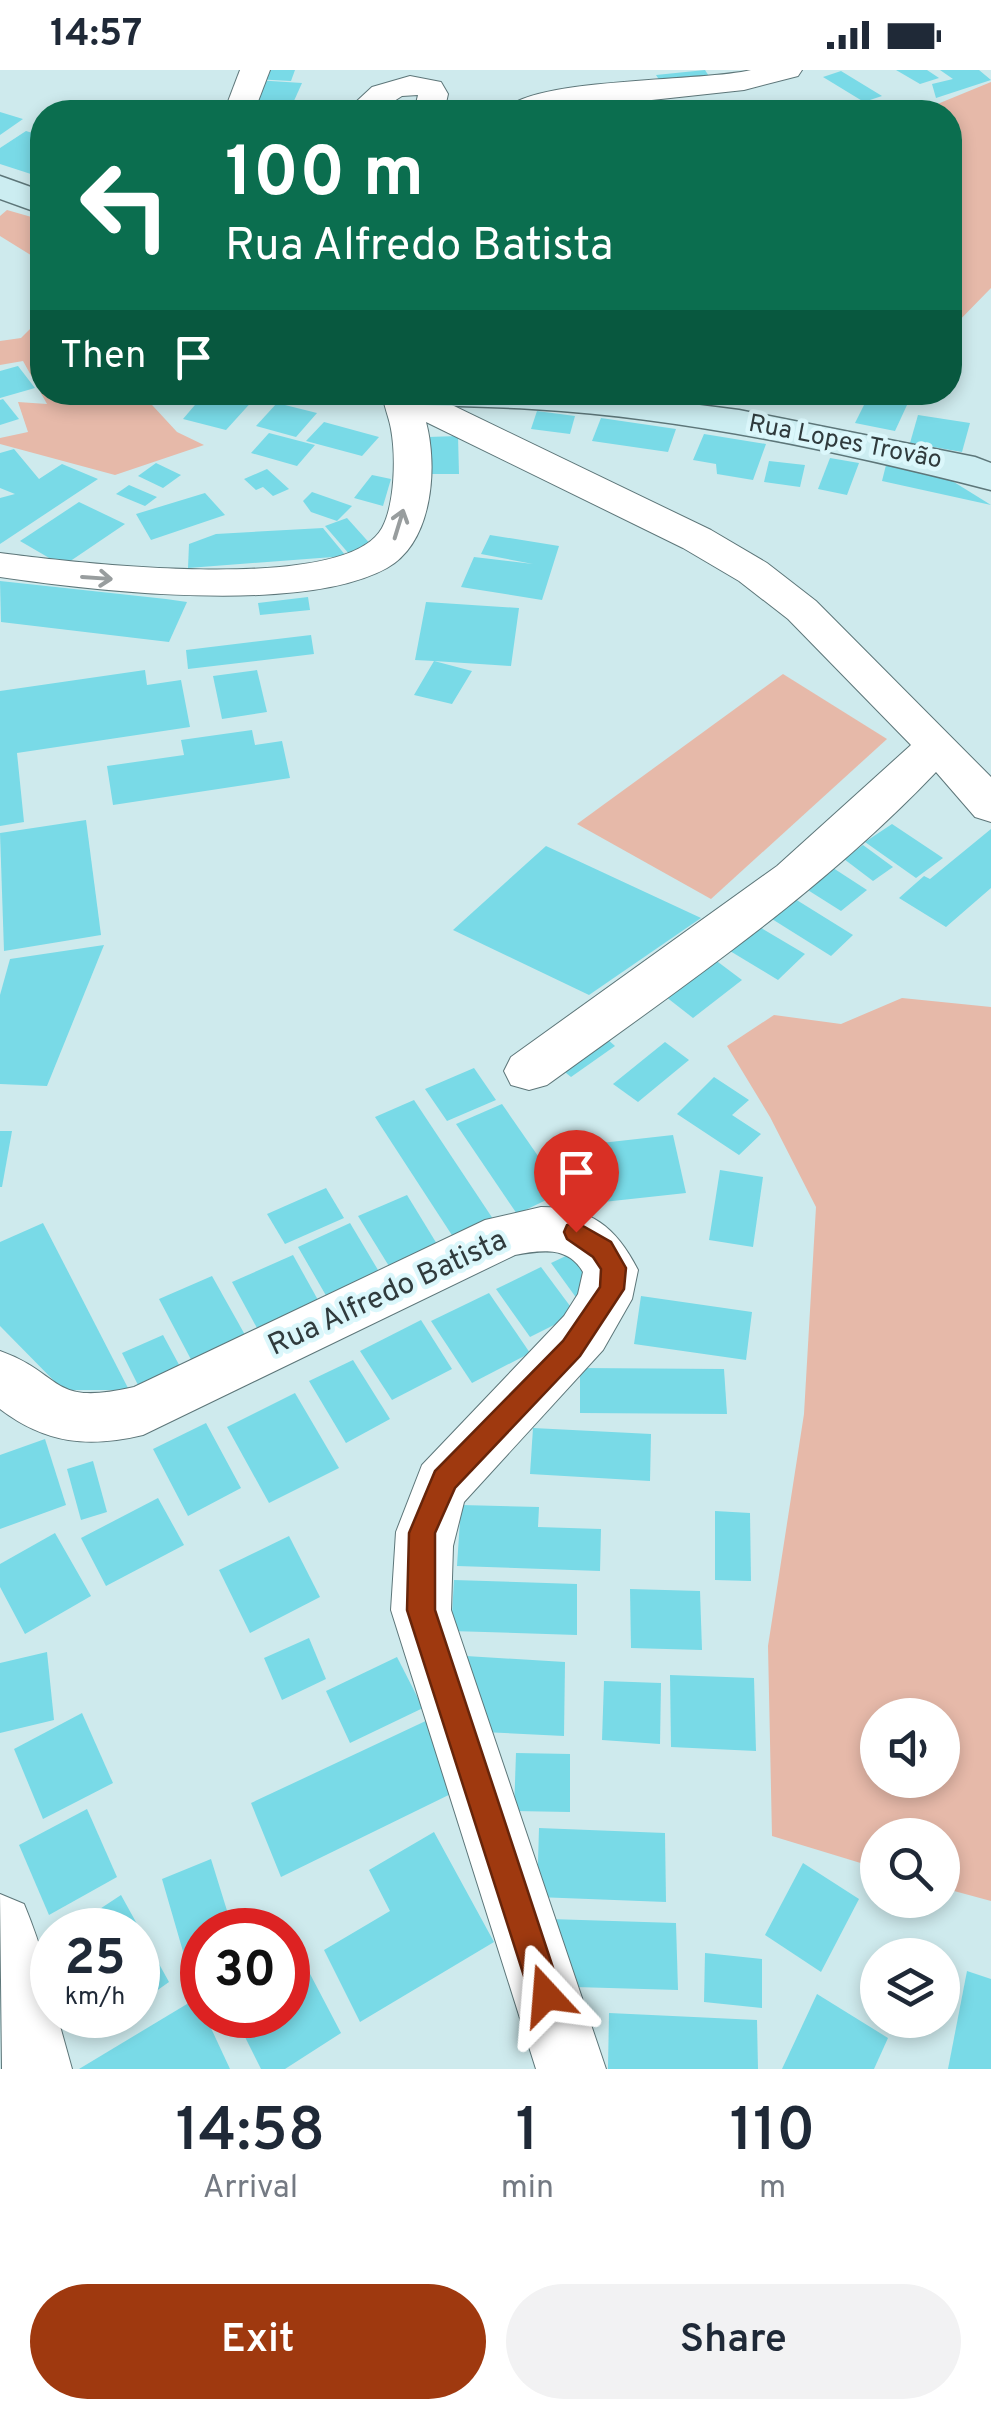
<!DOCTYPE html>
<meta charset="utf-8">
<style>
body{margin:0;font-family:Overpass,sans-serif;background:#f2f2f3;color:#1f2937;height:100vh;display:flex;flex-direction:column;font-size:38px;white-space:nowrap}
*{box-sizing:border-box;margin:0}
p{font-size:32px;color:#747a83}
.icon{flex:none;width:55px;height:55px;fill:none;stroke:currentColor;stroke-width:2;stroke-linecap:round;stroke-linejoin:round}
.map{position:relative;height:1999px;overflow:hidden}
.panel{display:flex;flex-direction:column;background:#fff;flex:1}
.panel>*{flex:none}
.guide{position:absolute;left:30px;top:30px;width:932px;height:305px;border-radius:40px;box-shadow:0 5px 15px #0003;background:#0b6e4f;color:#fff;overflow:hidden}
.tools{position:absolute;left:860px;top:1628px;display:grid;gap:20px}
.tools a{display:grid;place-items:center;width:100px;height:100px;border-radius:50%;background:#fff;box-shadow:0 5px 15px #0003;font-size:50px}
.speed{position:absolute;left:30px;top:1838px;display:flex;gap:20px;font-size:50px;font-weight:700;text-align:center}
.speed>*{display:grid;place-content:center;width:130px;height:130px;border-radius:50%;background:#fff;box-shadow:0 5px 15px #0003;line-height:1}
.speed small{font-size:25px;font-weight:400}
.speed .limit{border:15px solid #d22;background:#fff;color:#111}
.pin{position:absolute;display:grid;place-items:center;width:85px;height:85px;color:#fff;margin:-102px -42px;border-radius:50% 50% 50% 0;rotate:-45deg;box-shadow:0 0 10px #0007}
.pin .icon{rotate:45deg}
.me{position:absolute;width:110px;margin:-55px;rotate:341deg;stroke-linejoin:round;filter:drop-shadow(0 0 8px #0008)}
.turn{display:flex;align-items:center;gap:35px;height:210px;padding:0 30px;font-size:45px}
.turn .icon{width:130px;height:130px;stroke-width:2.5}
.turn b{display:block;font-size:70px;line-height:85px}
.then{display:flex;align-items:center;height:95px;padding:0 30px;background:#0003;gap:20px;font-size:38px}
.eta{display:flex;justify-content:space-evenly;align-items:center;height:170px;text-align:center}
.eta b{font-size:60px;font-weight:600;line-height:70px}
.cta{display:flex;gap:20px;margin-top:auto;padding:20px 30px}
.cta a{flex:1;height:115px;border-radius:60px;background:#9f390f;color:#fff;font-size:40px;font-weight:600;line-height:115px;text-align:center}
.cta a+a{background:#f2f2f3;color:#1f2937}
.status{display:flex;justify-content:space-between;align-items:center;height:70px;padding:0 50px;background:#fff;direction:ltr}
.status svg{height:28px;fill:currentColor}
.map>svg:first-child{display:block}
</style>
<div class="status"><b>14:57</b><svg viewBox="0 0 49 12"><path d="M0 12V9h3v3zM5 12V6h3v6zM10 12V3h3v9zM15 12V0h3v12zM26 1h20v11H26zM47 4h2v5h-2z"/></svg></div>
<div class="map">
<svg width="991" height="1999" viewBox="0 0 991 1999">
<rect width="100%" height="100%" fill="#ceeaed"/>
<g fill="#e6b9a9" fill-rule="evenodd">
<polygon points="991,12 991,218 950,260 950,42 918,42"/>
<polygon points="7,140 42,150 42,192 0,166 0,146"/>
<polygon points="42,247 42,322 141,323 177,362 204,375 115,405 0,374 0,368 28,362 18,332 47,334 23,291 0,295 0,271 21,268"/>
<polygon points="783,604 887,669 711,829 577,754"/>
<path d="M902,928L991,937V1831L943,1818L942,1765H878L877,1798L772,1766L768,1576L804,1344L816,1137L770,1047L727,976L774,945L841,954ZM942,1645V1710H878V1645Z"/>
</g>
<g fill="#79dae7">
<polygon points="256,0 295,0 291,11 253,9"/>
<polygon points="705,0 712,11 664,17 656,5"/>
<polygon points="896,0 927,0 939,8 920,14"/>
<polygon points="940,0 979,0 991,10 936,28 932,14 953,9"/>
<polygon points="841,1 882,26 864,32 823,7"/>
<polygon points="255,10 302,13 289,42 244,42"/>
<polygon points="117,31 153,41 153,42 100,42"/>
<polygon points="0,42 23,49 0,65"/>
<polygon points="26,61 42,66 42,99 34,105 0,94 0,78"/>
<polygon points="18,296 35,318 0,328 0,301"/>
<polygon points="206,322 234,322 255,328 226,360 183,349"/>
<polygon points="666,322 706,322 700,337 662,331"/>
<polygon points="868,327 907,335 895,361 855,353"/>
<polygon points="3,329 19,349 0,355 0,330"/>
<polygon points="277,333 317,343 296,367 256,356"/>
<polygon points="537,341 575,346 570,364 531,359"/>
<polygon points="918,345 970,353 962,382 910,373"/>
<polygon points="601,348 676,359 668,382 592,371"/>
<polygon points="324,352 379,367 362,386 306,371"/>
<polygon points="269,363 315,375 297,396 251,383"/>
<polygon points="704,364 766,374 753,410 717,404 716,394 693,390"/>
<polygon points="458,366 459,404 429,404 428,367"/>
<polygon points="14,379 39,409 62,394 98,409 0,474 0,428 15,424 0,418 0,383"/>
<polygon points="830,388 859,393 847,425 818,419"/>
<polygon points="769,391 805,395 800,417 764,412"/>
<polygon points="156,393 181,405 163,418 138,406"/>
<polygon points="886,395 941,404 991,435 882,411"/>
<polygon points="267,399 289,419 273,426 263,417 256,420 244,409"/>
<polygon points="372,405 391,409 383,436 354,428"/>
<polygon points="129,415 157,427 145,436 116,424"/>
<polygon points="312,422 352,436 337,451 311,442 303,431"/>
<polygon points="205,423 225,445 151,470 136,444"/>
<polygon points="79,432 125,454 63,496 20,471"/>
<polygon points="347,448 373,477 350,485 325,456"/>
<polygon points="323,458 346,486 188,498 189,474 216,464"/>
<polygon points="490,465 559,476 542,530 461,517 474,487 533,494 481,484"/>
<polygon points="0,511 166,529 187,532 169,572 1,552"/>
<polygon points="308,527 310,540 260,545 258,533"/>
<polygon points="426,532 519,538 511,596 434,591 472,601 452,634 414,625 434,591 415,590"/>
<polygon points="311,565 314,584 188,599 186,580"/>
<polygon points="145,600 147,615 181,610 190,657 17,683 24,752 0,756 0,621"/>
<polygon points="257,600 267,642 222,649 213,606"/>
<polygon points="252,660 255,675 282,671 290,708 113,735 107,696 184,685 181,670"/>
<polygon points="86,750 101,865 4,881 0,763"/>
<polygon points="892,754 943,788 916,808 865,772"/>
<polygon points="991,759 991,818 946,857 899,828 924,806 930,809"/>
<polygon points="863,775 893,797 873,811 844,789"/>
<polygon points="546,776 701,848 589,925 453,860"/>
<polygon points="830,796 867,820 841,841 803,817"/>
<polygon points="787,824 853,865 831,886 764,844"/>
<polygon points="758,856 805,884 778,910 730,881"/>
<polygon points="104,875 47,1016 0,1014 0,925 10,889"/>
<polygon points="710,886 742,910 693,948 661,923"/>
<polygon points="599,962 615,976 571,1007 555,994"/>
<polygon points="665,972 689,990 638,1032 613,1014"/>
<polygon points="474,998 496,1030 447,1051 425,1019"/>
<polygon points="714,1007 749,1030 732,1045 761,1064 739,1085 677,1044"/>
<polygon points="414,1030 499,1158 459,1176 375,1047"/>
<polygon points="502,1034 563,1122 517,1144 456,1054"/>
<polygon points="0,1061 12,1061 2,1117 0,1117"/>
<polygon points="673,1065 686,1123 594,1133 583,1075"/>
<polygon points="720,1100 763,1107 753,1177 709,1170"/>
<polygon points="326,1118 344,1148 285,1174 267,1144"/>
<polygon points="407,1125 440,1179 392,1201 358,1146"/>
<polygon points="43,1153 129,1320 63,1320 0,1256 0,1172"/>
<polygon points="350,1153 381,1205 328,1229 298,1177"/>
<polygon points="587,1176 580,1233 551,1193"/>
<polygon points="293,1185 318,1230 257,1258 232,1212"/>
<polygon points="541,1197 576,1244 530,1267 496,1219"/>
<polygon points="212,1206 249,1272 195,1297 159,1229"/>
<polygon points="489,1223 530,1283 472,1313 431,1251"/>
<polygon points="641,1226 752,1242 746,1290 634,1274"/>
<polygon points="421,1250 452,1299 392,1330 360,1281"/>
<polygon points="163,1265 184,1304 142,1323 122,1283"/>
<polygon points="353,1290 390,1349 346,1373 309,1311"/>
<polygon points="580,1298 724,1299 727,1344 580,1343"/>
<polygon points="295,1323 339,1398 269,1433 227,1357"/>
<polygon points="206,1353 241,1418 188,1446 153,1379"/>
<polygon points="533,1358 651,1364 650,1411 530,1404"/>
<polygon points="45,1369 66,1435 0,1459 0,1385"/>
<polygon points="93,1391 107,1442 81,1450 67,1399"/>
<polygon points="158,1428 184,1475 106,1516 81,1468"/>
<polygon points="461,1435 539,1437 538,1457 601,1459 600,1501 457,1496"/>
<polygon points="715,1441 750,1443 751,1511 715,1510"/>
<polygon points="55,1463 91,1526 25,1564 0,1517 0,1494"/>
<polygon points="289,1466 320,1527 250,1563 219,1500"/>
<polygon points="454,1510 577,1514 577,1565 451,1561"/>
<polygon points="630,1519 700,1521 702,1580 631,1578"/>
<polygon points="309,1568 326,1609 282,1630 264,1588"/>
<polygon points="47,1582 54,1650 0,1663 0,1593"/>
<polygon points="466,1586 565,1592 564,1666 483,1662"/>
<polygon points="397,1587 423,1638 350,1673 326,1621"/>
<polygon points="670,1605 754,1608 756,1681 671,1677"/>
<polygon points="604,1611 661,1613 660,1674 602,1670"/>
<polygon points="82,1643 113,1713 43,1749 14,1679"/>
<polygon points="432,1648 465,1717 281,1807 251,1733"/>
<polygon points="516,1683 570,1684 570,1742 514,1741"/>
<polygon points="87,1739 117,1807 49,1845 19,1775"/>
<polygon points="539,1758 665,1763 666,1832 537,1827"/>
<polygon points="434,1762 494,1872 360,1952 324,1880 390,1841 369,1800"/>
<polygon points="211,1789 233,1860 202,1860 202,1904 191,1909 162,1809"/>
<polygon points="803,1793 859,1829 821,1902 765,1865"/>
<polygon points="121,1825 169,1912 138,1934 138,1860 68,1860"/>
<polygon points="550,1849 676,1853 678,1920 575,1917"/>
<polygon points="298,1881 341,1963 285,1999 261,1999 234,1945 288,1945 288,1887"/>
<polygon points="705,1883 762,1889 762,1938 704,1932"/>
<polygon points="967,1901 991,1909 991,1999 948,1999"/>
<polygon points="817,1924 888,1968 874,1999 782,1999"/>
<polygon points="197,1928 230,1999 79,1999"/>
<polygon points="609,1943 757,1950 758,1999 608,1999"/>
<polygon points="82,1945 121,1945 92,1965"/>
</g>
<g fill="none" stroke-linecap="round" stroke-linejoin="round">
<defs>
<g id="street">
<polygon points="240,0 270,0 254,42 224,42"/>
<path d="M751,0H802L798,6L744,20L541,42H503C527,7 703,12 751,0Z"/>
<polygon points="410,6 441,12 448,24 444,42 414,42 418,25 402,26 377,42 345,42 372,17"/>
<path d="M382,322H425L711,460L767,493L816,531L991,707V752L975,747L936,702C821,823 682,917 547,1015L529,1020L511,1015L504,1001L511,987L777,796L911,675L788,549L739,511L683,478L426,352C438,397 433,472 387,498C303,545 94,521 0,507V483C69,492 345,526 382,458C395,434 396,386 391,359C389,347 383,334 382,322Z"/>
<path d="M541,1137C591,1137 616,1157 638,1200L632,1229L603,1280L464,1432L453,1476L451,1540L606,1999H536L391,1540L396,1462L422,1395L564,1246L578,1224L583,1202C568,1176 541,1180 515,1185L143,1365C89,1378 46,1374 0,1339V1281C65,1304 48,1337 134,1317L485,1150Z"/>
<path d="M0,1824L24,1834C38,1868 52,1908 52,1945H57L72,1999H2Z"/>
</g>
<g id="secondary">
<polygon points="0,106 42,121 42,144 0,129"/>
<path d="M374,322H597L739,340L975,387L991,393V420C841,382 687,348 532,339C486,336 440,336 394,334L380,331Z"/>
</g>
</defs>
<use href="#street" stroke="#5d7679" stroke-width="2"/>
<use href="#secondary" stroke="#5d7679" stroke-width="3"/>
<use href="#street" fill="#fff" fill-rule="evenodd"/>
<use href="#secondary" fill="#ccedf1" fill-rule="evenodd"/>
</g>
<defs><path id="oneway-shaft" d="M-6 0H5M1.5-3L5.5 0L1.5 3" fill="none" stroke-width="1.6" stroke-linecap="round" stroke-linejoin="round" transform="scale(2.5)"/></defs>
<g stroke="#989d9e">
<use href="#oneway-shaft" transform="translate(399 454) rotate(-73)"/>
<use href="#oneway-shaft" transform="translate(97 508) rotate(4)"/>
</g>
<polygon fill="#9f390f" stroke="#67250a" stroke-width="2.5" points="576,1152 611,1172 626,1198 624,1219 580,1286 455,1418 435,1463 435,1540 562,1925 557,1936 546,1940 535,1936 530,1925 407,1540 409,1463 435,1401 563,1271 600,1217 601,1199 593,1187 567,1169 564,1162 567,1155"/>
<g text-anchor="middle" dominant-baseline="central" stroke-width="9" stroke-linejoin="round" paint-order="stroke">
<g font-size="25" fill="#303b3d" stroke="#dbf7fb">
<text transform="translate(845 373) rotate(11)">Rua Lopes Trovão</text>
</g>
<g font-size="30" fill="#303b3d" stroke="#dbf7fb">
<text transform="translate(388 1224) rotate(-25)">Rua Alfredo Batista</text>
</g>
</g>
</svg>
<div class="tools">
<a><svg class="icon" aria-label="sound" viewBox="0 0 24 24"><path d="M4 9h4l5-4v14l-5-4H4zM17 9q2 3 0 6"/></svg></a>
<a><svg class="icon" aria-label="search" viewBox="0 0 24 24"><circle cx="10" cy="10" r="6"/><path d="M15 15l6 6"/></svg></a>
<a><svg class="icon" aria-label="layers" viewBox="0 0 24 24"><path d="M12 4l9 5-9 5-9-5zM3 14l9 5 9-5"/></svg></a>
</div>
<div class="speed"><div>25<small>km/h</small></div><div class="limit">30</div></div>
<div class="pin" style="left:576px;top:1162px;background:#d93025"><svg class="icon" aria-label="arrive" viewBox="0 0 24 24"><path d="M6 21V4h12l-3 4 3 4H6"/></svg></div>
<svg class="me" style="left:546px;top:1925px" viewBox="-20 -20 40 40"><path d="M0-17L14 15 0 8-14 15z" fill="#9f390f" stroke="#fff" stroke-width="4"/></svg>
<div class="guide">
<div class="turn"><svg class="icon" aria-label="left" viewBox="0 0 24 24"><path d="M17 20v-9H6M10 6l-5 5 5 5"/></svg><div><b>100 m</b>Rua Alfredo Batista</div></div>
<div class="then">Then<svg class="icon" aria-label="arrive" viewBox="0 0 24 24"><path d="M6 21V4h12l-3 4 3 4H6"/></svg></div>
</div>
</div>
<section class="panel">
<div class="eta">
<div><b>14:58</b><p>Arrival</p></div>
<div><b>1</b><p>min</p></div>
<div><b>110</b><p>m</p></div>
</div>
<div class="cta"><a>Exit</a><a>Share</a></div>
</section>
